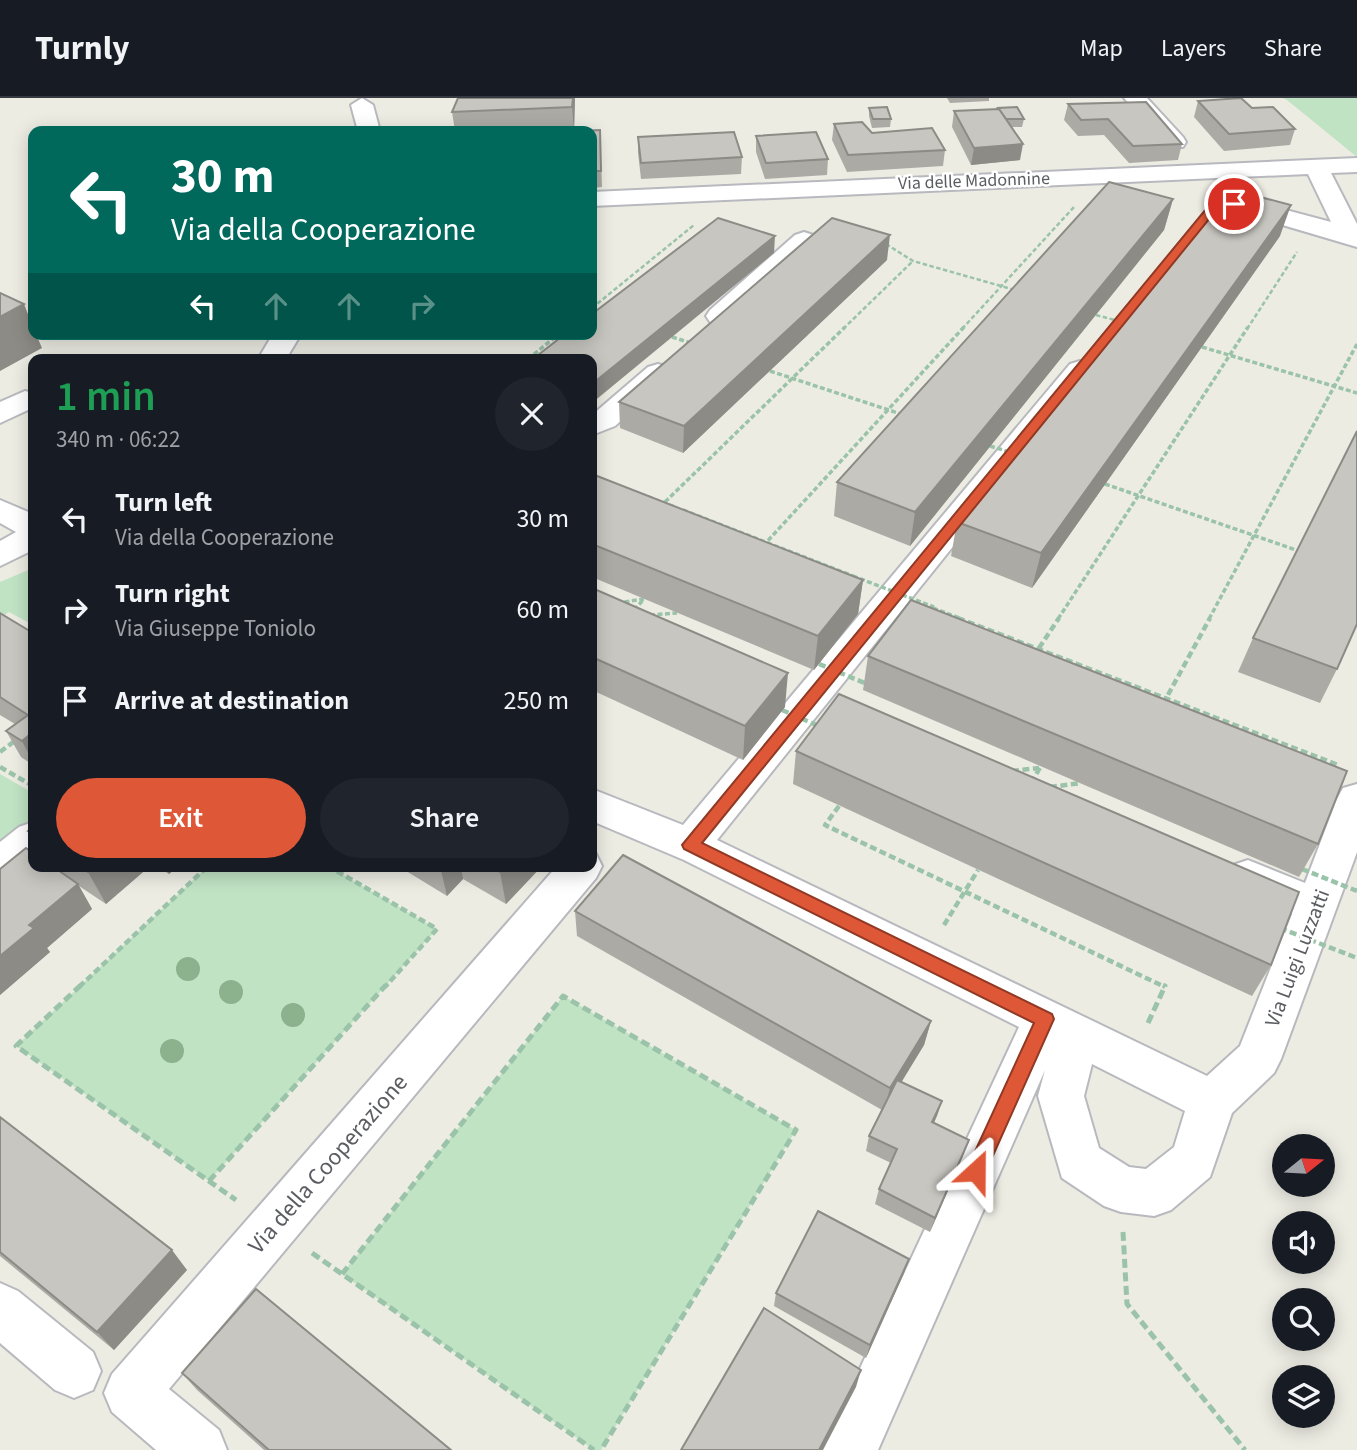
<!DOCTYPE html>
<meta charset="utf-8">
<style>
body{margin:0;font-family:"Source Sans 3",sans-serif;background:#20242c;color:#f1f3f6;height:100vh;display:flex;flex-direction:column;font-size:26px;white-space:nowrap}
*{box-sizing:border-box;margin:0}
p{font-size:23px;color:#9ea1a6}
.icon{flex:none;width:38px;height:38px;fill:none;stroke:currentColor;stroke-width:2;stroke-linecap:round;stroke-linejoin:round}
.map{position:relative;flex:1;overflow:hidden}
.drawer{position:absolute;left:28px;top:256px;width:569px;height:518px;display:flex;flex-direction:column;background:#171b24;border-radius:14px;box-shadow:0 4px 18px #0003}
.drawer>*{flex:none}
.hud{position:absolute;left:28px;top:28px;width:569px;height:214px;border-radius:14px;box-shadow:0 4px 18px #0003;background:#00695c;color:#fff;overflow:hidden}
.needle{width:46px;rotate:72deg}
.controls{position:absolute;left:1272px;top:1036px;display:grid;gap:14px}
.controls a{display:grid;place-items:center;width:63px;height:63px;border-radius:50%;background:#171b24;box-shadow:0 4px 18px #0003;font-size:35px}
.pin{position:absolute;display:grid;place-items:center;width:60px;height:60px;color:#fff;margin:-30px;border:4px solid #fff;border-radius:50%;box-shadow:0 2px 7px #0007}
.me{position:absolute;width:77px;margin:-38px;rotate:24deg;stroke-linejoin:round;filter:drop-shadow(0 0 5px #0008)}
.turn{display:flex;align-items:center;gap:24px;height:147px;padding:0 28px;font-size:32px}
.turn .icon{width:91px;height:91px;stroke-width:2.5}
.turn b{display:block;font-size:49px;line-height:60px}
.lanes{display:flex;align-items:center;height:66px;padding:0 28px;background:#0003;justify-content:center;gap:35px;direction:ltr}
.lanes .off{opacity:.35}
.round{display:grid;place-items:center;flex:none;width:74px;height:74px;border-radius:37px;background:#20242c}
.summary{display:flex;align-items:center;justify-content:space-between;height:119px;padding:0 28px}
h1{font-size:42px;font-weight:600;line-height:52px;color:#1e9e55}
.action{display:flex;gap:14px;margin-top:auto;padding:14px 28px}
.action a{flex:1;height:80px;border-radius:42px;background:#de5837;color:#fff;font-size:28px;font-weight:600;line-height:80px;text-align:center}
.action a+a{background:#20242c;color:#f1f3f6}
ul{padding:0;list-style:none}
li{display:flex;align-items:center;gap:21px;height:91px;padding:0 28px}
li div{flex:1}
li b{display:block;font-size:26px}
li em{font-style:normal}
header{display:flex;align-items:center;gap:42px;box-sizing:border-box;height:98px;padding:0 35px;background:#171b24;border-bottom:2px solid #363941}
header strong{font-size:33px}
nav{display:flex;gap:38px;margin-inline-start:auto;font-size:24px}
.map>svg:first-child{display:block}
</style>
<header>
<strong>Turnly</strong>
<nav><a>Map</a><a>Layers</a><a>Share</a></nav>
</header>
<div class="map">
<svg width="1357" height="1352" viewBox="0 0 1357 1352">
<rect width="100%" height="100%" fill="#edece3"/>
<g fill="#c0e3c4">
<polygon points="1283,0 1357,0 1357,59 1287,2"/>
<polygon points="33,470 33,527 9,514 0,520 0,484"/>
<polygon points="0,676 33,695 33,722 0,751"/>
<polygon points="208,768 328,768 437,831 209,1083 16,948"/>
<polygon points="563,898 796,1032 601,1352 594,1352 342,1176"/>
</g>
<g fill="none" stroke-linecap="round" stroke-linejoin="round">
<defs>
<g id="minor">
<polygon points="362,0 373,7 380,33 358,33 351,7"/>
<polygon points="1124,0 1147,0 1183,39 1186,44 1183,49 1167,49"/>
<polygon points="1357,60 1357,74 1331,75 1357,126 1357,149 1228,111 1225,106 1228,101 1237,99 1331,124 1308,76 592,108 592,94"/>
<polygon points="804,134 813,137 817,142 813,147 730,224 710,224 706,218 710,212 795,137"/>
<polygon points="273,236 301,236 286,261 258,261"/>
<path d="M1080,263L1090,266L1094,272L1090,278L717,742L1207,978L1240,948L1292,816L1233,791L1227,779L1233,767L1248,762L1305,785L1337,701L1343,690L1357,686V754L1281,961L1274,975L1232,1015L1210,1079L1171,1112L1154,1118L1121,1114L1104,1108L1062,1080L1038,998L1045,972L878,1352H822L1019,929L684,762L592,723V691L683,727L1070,266ZM1092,966L1185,1013L1174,1049L1146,1071L1129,1069L1099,1050L1084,998Z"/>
<polygon points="658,266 668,269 672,275 668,281 615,328 592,337 592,317 648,269"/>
<polygon points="25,293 33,295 33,314 28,312 0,325 0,304"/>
<polygon points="0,402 33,416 33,452 0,468 0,443 16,434 0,425"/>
<polygon points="33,724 33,763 14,780 0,784 0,744 19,729"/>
<polygon points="592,755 596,756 602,768 596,780 169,1291 219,1332 227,1352 156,1352 112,1314 104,1295 112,1276 557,768 592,768"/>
<polygon points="0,1185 18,1193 93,1254 101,1273 93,1292 74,1300 55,1292 0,1245"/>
</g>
</defs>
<use href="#minor" stroke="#b8b9be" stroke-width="4"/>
<g stroke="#9ac3aa" stroke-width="2.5" stroke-dasharray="4.5 2.5" stroke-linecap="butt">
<polyline points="886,146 913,163 1015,192"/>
<polyline points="592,210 694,127"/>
<polyline points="843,231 913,163"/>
<polyline points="962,231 1074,109"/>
<polyline points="1247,231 1297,154"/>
</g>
<g stroke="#9ac3aa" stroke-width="3.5" stroke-dasharray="5 2.5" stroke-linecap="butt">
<polyline points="1202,249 1357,295"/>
<polyline points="528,261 559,236"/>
<polyline points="770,273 904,317"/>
<polyline points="592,378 675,409"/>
<polyline points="1105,386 1299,453"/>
<polyline points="665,404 845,229"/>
<polyline points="683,412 853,478"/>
<polyline points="763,448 964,229"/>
<polyline points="617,505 644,501"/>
<polyline points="933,510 962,521"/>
<polyline points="1058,521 1248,229"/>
<polyline points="1209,521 1357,246"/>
</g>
<g stroke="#9ac3aa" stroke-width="4.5" stroke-dasharray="7 3.5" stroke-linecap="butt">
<polyline points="958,520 1338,667"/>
<polyline points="1039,550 1059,520"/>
<polyline points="1163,606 1210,520"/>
<polyline points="0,654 16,642"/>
<polyline points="0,669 33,688"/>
<polyline points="1012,673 1039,670"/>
<polyline points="839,708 825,727 1165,889"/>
<polyline points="328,768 437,831 385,889"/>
<polyline points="944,827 978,772"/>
<polyline points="79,889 208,768"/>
</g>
<g stroke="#9ac3aa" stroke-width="5" stroke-dasharray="9 4.5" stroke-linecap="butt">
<polyline points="81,887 16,948 236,1102"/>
<polyline points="1148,925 1165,888 1163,887"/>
<polyline points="209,1083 386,887"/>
<polyline points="1123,1134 1127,1206 1245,1352"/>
<polyline points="312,1155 594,1352"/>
<polyline points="342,1176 563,898 796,1032 601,1352"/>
</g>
<use href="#minor" fill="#fff" fill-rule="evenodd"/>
<polyline stroke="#9ac3aa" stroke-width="2.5" stroke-dasharray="4.5 2.5" stroke-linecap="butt" points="1096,217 1122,224"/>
<g stroke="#9ac3aa" stroke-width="3.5" stroke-dasharray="5 2.5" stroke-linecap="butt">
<polyline points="672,239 691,245"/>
<polyline points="990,348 1016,356"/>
<polyline points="853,478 934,509"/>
<polyline points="634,512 644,501"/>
<polyline points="650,517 677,515"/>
</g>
<g stroke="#9ac3aa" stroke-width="4.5" stroke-dasharray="7 3.5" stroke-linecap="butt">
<polyline points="819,566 867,586"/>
<polyline points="782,612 821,629"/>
<polyline points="1031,685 1041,668"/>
<polyline points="1050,689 1081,685"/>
<polyline points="1302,771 1357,793"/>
<polyline points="1280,830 1357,860"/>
</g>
</g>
<g fill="#8bb28d">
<circle cx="188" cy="871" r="12"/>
<circle cx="231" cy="894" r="12"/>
<circle cx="293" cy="917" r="12"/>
<circle cx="172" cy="953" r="12"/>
</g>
<g fill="#acaaa5">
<polygon points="575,0 574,32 455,33 452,14"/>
<polygon points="947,0 989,0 989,3 950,5"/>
<polygon points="1198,3 1252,10 1295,31 1290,47 1224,53 1194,19"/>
<polygon points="1068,6 1182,46 1178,62 1129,65 1104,37 1078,38 1064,22"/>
<polygon points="869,10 891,21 890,29 872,30 869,18"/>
<polygon points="954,13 1024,21 1022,29 1012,29 1020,62 971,67 952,29"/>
<polygon points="834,26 945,52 943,68 847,74 832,42"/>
<polygon points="600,32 602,89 592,90 592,33"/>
<polygon points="756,38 828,61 827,77 765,81 756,54"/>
<polygon points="638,39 742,59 741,76 641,81 638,55"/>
<polygon points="1173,101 1164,132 910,448 834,418 837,384"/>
<polygon points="1280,138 1032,490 951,458 957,424"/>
<polygon points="887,162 683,355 620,330 619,304"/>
<polygon points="592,376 863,482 858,516 814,572 592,479"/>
<polygon points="592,490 785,609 743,662 592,592"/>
<polygon points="0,515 33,535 33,667 21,659 6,633 15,626 0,617"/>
<polygon points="1253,540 1337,571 1320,605 1238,574"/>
<polygon points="868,558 1318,746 1299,779 863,592"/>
<polygon points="796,653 1271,867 1252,898 793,686"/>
<polygon points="33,768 150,768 106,806 79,788 92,811 47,850 50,854 0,897"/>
<polygon points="156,768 178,768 169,776"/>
<polygon points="398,768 542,768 506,806 463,781 447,798"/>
<polygon points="575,813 931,923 924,947 901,984 942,1003 934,1025 963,1057 930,1134 875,1106 879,1091 891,1065 866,1053 869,1038 882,1012 577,838"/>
<polygon points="0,1019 187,1172 114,1252 0,1158"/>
<polygon points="909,1161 904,1175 866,1260 774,1208 776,1195"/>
<polygon points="182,1275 451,1352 264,1352 197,1292"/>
</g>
<g fill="#8c8b86">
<polygon points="573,0 575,0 574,32 572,9"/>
<polygon points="1023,46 1020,62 971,67 974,50"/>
<polygon points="1173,101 1164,132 910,448 915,414"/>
<polygon points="1291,107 1280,138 1032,490 1041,455"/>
<polygon points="890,137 887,162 683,355 684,328"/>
<polygon points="775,138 774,155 592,305 592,286"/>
<polygon points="24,206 33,229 33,236 36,236 42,250 0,273 0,219"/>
<polygon points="863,482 858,516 814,572 818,538"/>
<polygon points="788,575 785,609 743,662 745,628"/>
<polygon points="33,634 33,664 22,643"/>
<polygon points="95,768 150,768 106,806 88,774"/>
<polygon points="165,768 178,768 169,776"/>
<polygon points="440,768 461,768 463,781 447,798"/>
<polygon points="506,768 542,768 506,806 500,774"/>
<polygon points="78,786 92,811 47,850 50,854 0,897 0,858 29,827"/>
<polygon points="931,923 924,947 884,1013 890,990"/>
<polygon points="942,1003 937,1018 927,1039 932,1024"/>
<polygon points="969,1042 963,1057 930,1134 935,1120"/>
<polygon points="172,1152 187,1172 114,1252 97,1234"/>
<polygon points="909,1161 904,1175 866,1260 870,1247"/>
<polygon points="861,1272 856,1289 823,1352 819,1352"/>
</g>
<g fill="#c8c6c0" stroke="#8c8b86" stroke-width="2">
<polygon points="458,0 573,0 572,9 452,14"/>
<polygon points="1241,0 1252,10 1273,9 1295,31 1229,36 1198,3"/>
<polygon points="1146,4 1182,46 1133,48 1108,21 1081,22 1068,6"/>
<polygon points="887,9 891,21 873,21 869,10"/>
<polygon points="1017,9 1024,21 1006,21 998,10"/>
<polygon points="999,11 1023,46 974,50 954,13"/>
<polygon points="862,24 872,35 932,30 945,52 848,57 834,26"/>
<polygon points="600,32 601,73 592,73 592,33 579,33"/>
<polygon points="734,34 742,59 641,65 638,39"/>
<polygon points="816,34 828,61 766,65 756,38"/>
<polygon points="1109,84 1173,101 915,414 837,384"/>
<polygon points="1225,90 1291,107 1041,455 957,424"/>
<polygon points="718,120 775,138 592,286 592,261 533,261 565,236 592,236 592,216"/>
<polygon points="832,120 890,137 684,328 619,304"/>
<polygon points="0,195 24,206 0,219"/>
<polygon points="1357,333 1357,526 1337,571 1253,540"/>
<polygon points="592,376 863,482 818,538 592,446"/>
<polygon points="592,490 788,575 745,628 592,559"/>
<polygon points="911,502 1347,673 1318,746 868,558"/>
<polygon points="0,515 33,535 33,634 22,643 6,633 28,617 0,599"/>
<polygon points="839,596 1299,794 1271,867 796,653"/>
<polygon points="33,728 33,736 28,733"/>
<polygon points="26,750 33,755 33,768 52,768 78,786 29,827 34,830 0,858 0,771"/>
<polygon points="623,757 931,923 890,990 575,813"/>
<polygon points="80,768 95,768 88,774"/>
<polygon points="491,768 506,768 500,774"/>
<polygon points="897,982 942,1003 932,1024 969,1042 935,1120 879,1091 897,1051 869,1038"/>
<polygon points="0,1019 172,1152 97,1234 0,1154"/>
<polygon points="818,1113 909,1161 870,1247 776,1195"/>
<polygon points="256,1191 451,1352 269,1352 182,1275"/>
<polygon points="764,1210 861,1272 819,1352 681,1352"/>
</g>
<polygon fill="#de5837" stroke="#903924" stroke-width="2" points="1234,103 1238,108 1218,110 702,745 1052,916 1054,921 983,1080 976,1083 969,1080 966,1073 1034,925 684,751 682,747 1211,105"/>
<g text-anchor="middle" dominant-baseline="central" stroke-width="5" stroke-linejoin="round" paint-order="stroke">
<g font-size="18" fill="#5b5d62" stroke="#fff">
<text transform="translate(974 83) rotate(-2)">Via delle Madonnine</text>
</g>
<g font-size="21" fill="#5b5d62" stroke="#fff">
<text transform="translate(1297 860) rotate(-69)">Via Luigi Luzzatti</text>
</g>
<g font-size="24" fill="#5b5d62" stroke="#fff">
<text transform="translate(328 1066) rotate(-49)">Via della Cooperazione</text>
</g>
</g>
</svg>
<div class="controls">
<a><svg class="needle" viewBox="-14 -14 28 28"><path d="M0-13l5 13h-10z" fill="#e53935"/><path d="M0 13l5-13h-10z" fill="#9ea1a6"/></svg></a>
<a><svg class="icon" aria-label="sound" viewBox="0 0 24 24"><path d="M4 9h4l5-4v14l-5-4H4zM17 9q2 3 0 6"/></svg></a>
<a><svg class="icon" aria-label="search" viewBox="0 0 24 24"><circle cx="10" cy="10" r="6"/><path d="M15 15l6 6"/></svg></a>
<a><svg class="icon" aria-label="layers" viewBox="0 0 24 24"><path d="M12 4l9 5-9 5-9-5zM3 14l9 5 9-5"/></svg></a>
</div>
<div class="pin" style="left:1234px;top:106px;background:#d93025"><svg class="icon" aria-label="arrive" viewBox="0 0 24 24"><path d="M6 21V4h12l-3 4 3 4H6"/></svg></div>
<svg class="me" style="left:976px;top:1073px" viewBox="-20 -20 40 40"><path d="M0-17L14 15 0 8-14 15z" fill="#de5837" stroke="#fff" stroke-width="4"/></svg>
<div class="hud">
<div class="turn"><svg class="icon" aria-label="left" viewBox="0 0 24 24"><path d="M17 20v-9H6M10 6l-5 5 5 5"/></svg><div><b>30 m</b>Via della Cooperazione</div></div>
<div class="lanes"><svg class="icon" aria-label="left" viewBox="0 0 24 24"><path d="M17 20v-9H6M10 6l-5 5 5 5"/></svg><svg class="icon off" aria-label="ahead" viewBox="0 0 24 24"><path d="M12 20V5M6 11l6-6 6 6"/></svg><svg class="icon off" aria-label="ahead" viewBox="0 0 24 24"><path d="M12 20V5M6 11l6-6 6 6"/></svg><svg class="icon off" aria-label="right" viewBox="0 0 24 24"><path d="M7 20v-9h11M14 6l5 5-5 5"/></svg></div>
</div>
<section class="drawer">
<div class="summary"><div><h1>1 min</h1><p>340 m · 06:22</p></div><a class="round"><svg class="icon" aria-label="close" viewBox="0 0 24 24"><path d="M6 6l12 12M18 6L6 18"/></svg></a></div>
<ul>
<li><svg class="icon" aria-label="left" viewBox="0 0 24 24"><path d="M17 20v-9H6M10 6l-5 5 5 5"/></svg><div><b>Turn left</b><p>Via della Cooperazione</p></div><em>30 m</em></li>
<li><svg class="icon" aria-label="right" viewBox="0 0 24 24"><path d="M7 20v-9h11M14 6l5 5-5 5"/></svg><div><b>Turn right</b><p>Via Giuseppe Toniolo</p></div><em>60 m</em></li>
<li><svg class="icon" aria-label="arrive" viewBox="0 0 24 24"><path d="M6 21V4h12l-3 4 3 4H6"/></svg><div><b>Arrive at destination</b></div><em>250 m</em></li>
</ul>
<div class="action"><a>Exit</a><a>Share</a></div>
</section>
</div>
